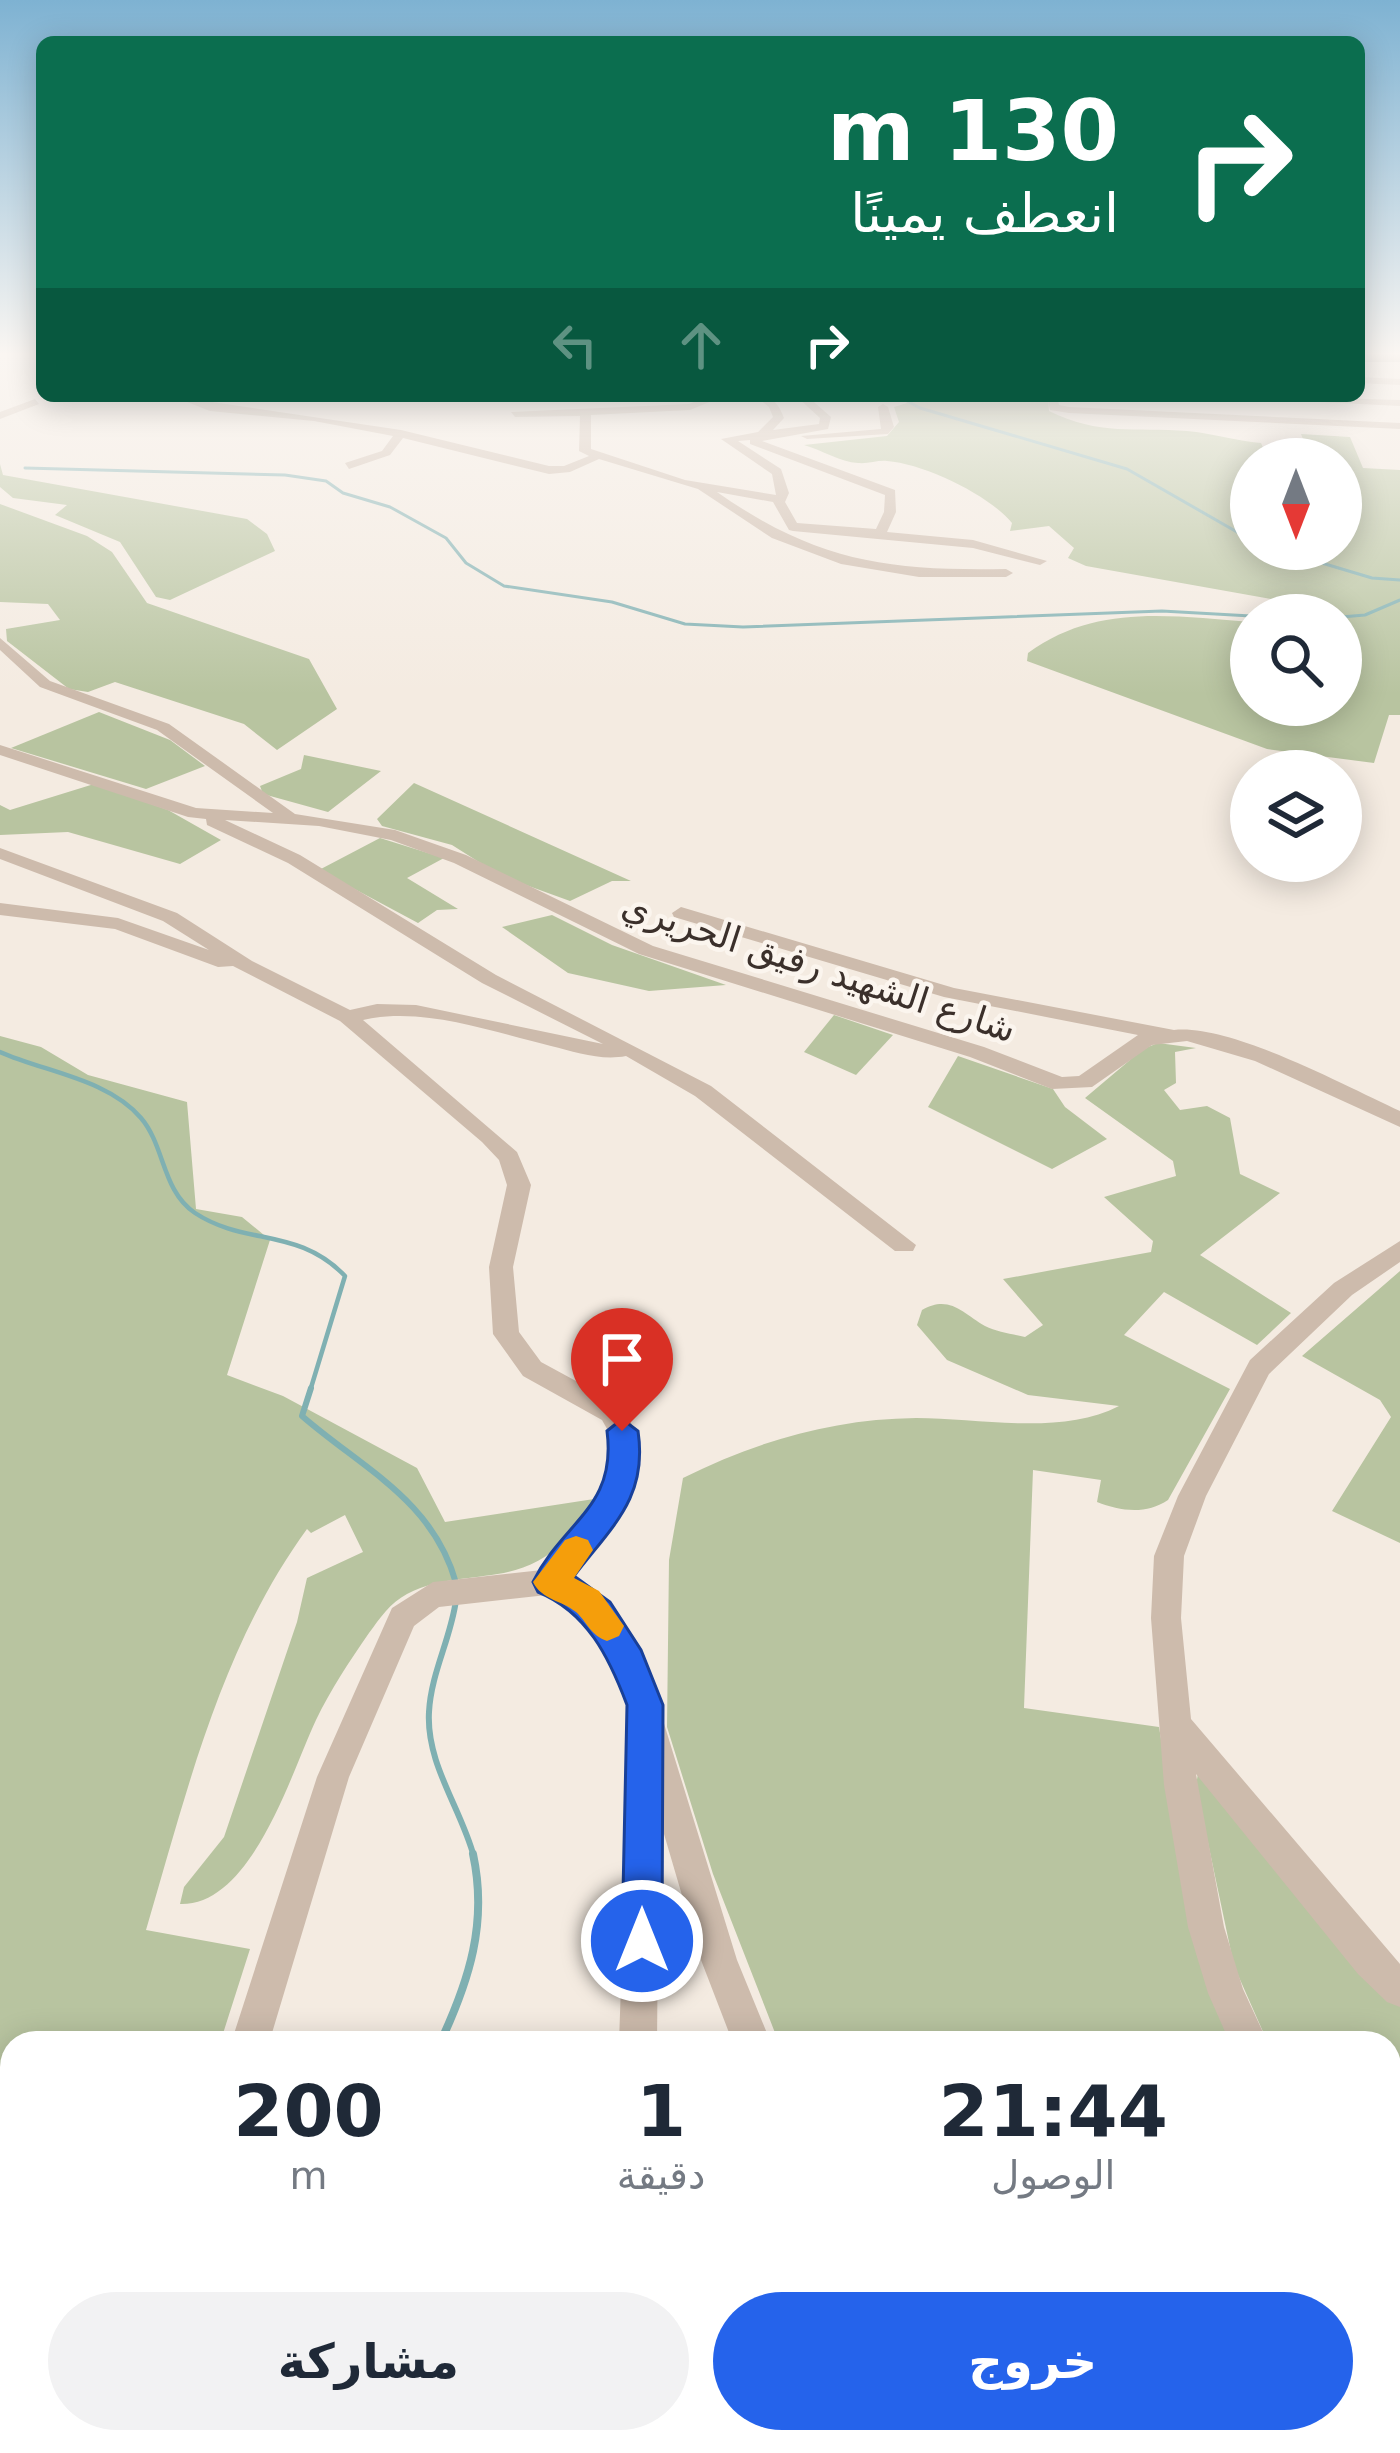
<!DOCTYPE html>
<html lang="ar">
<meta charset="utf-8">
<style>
body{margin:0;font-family:"DejaVu Sans","Noto Sans Arabic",sans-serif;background:#f2f2f3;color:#1f2937;direction:rtl;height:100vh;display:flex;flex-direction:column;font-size:45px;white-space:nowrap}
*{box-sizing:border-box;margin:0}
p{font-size:39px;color:#747a83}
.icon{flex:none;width:66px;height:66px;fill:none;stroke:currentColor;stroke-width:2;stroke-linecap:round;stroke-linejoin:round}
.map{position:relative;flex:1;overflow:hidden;direction:ltr}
.panel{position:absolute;left:0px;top:2031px;width:1401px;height:423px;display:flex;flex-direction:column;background:#fff;border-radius:36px 36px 0 0;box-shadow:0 6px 30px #0003;direction:rtl}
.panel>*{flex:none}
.top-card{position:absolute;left:36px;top:36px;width:1329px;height:366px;border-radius:18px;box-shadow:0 6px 30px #0003;direction:rtl;background:#0b6e4f;color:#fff;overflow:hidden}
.needle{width:78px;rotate:180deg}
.buttons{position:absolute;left:1230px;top:438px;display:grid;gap:24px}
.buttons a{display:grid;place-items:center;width:132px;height:132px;border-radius:50%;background:#fff;box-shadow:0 6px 30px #0003;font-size:60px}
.pin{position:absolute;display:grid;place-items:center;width:102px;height:102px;color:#fff;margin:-123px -51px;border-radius:50% 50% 50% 0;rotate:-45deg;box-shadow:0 0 12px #0007}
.pin .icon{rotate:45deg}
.me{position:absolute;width:132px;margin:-66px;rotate:0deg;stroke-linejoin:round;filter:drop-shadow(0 0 9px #0008)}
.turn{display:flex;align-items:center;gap:42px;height:252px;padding:0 48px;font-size:54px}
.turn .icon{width:156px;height:156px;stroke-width:2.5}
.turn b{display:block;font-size:84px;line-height:102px}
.lanes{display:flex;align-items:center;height:114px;padding:0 48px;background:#0003;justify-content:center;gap:60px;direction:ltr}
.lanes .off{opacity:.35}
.eta{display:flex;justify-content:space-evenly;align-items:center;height:204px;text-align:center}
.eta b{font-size:72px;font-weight:800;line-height:84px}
.action{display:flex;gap:24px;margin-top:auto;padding:24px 48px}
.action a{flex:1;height:138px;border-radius:72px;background:#2563eb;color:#fff;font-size:48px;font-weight:800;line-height:138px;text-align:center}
.action a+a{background:#f2f2f3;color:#1f2937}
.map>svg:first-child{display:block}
</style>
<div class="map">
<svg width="1400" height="2453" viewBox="0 0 1400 2453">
<rect width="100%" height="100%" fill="#f4ebe1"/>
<g fill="#b8c4a0">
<path d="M930,396H1048L1049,411C1099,436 1136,427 1187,431C1212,433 1235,441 1261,443L1268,459H1251V549H1341V459H1311L1301,434L1350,437L1363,468L1400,470V715H1389L1374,763L1267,749L1027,661L1028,653C1096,603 1172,616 1251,622V705H1341V615H1309L1271,599L1086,566L1068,558L1074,548L1049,526L1010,531L1012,523C989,495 925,464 887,461C878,460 868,464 858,463C840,462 822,450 804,445L887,436L899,422L894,407Z"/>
<polygon points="0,464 3,475 247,519 267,534 275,551 170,600 156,597 120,542 55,515 67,505 13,498 0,487"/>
<polygon points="0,504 87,536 112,552 147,603 309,659 337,709 277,750 244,724 115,682 88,692 69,689 7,641 6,629 60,620 48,604 0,602"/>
<polygon points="99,712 170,740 205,766 146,789 11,748"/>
<polygon points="304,755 381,771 328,812 263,794 260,786 301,769"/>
<polygon points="414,783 631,881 612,881 570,901 501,876 452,845 382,826 377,819"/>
<polygon points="94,784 168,810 221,840 180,864 68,832 0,835 0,805 10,810"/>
<polygon points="380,838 444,858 407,878 458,909 437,910 418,923 319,870"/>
<polygon points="552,915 612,945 726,985 649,991 568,973 502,927"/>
<polygon points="834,1015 893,1035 856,1075 804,1052"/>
<path d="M0,1036L41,1047L88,1075L187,1102L196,1209L242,1217L270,1240L227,1375L283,1396L417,1468L445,1522L594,1499C590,1516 580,1524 568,1537C517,1592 465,1565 407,1594C390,1603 380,1618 369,1633C349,1662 331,1689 316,1720C291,1773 252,1906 180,1904L184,1887L224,1837L297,1622L307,1578L363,1552L345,1515L311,1533L307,1529C221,1647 187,1791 146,1930L250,1949L220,2043H12V2442H69L66,2453H0Z"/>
<path d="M1158,1043L1196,1048L1175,1052L1176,1083L1164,1090L1180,1110L1207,1106L1230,1118L1240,1174L1280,1193L1200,1255L1291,1313L1257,1345L1164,1292L1124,1335L1230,1389L1168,1500C1146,1515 1120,1511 1097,1502L1101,1480L1033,1470L1024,1708L1159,1727L1197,1955L1231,2043H779L713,1874L667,1727L669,1560L683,1478C757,1441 833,1419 916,1418C980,1418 1061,1436 1119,1406L1028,1395L947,1360L917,1325L922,1310C949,1294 963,1313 985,1326C997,1332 1012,1334 1025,1337L1043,1325L1003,1279L1151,1252L1153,1241L1104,1197L1176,1176L1173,1161L1085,1098L1143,1049Z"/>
<polygon points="958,1056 1053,1089 1065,1107 1107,1139 1052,1169 928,1107"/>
<polygon points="1400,1271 1400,1543 1332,1511 1391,1417 1380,1400 1302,1356"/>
<polygon points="1198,1773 1400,1999 1400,2154 1389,2156 1389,2043 1268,2043 1234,1966 1196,1786"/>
<polygon points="991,2442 1208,2442 1214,2453 994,2453"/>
</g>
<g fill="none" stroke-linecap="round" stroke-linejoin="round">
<g stroke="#7fb0b2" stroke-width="3">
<polyline points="898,396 920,408 1127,469 1251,540"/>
<polyline points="25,468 285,475 326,481 343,493 390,507 446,538 466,563 504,586 612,602 685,624 743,627 1162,611 1251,616"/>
<polyline points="1275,549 1372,578 1400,580"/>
<polyline points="1341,617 1365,615 1400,600"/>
</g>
<path stroke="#7fb0b2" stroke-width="4.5" d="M0,1052C45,1072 108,1079 141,1118C165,1146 162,1191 195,1213C245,1246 298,1227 345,1276L310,1391"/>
<g stroke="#7fb0b2" stroke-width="6">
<path d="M311,1388L302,1416C363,1469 433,1500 456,1583"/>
<path d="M456,1600C451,1638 431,1673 429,1712C426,1764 461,1808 474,1857"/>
</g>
<g stroke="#7fb0b2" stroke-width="8">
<path d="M440,2043C469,1981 488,1923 473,1854"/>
<polyline points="249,2453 252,2442"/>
</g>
<g fill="#cdbbac" fill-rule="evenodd">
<polygon points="1359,377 1400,379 1400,385 1359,383"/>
<path d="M172,396L401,430L549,466H564L589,456L579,451L580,416L515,417L511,412L689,404L709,396H724L690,410L591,415V449L685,480L776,495L772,474L721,439L758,432L773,417L769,407L755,396C772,396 778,402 784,418L773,430L819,424L820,418L796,396H807L831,417L828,429L762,441L895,490L896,512L887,532L973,540L1047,561L1040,565L973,548L793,531L789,530L773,502L717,492C817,562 888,571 1006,569L1013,573L1006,577H919L841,564L772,538L698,489L599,459L570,472L549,474L403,438L390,455L349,469L345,463L382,451L393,436L314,421L210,411ZM750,440V444L885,495L884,512L876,529L797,523L785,502L789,493L781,469L738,441Z"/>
<polygon points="1047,396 1057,396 1059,405 1069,407 1400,423 1400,429 1069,413 1050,410"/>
<polygon points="1257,396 1400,400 1400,406 1262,399"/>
<polygon points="35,399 39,404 0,419 0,412"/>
<polygon points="883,404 888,407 894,427 888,434 807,439 801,436 881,429 878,407"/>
<path d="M0,638L50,681L169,724L295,814L395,830L466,855L653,946L984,1047L1062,1077L1079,1076L1138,1035L944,997L674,917L672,913L681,907L954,988L1174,1030C1232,1024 1345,1086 1400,1111V1127L1255,1061L1187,1041L1152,1045L1092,1087L1052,1089L970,1057L639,954L454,863L391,840L319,826L225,820L300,855L496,975L711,1086L916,1245L913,1251H895L695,1096L626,1056C601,1061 575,1052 551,1046C492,1032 423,1006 363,1020L517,1152L531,1185L513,1267L519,1332L541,1362L622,1406L638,1436L641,1459L627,1504L608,1534L571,1578L598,1592L645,1662L737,1960L771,2043H733L701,1960L659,1817L657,2043H619L630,1718L615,1668L576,1610L547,1595L439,1607L414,1626L349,1777L269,2043H231L317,1777L392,1608L433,1582L542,1570L602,1497L613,1459L611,1436L602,1420L523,1376L493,1334L489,1267L507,1185L499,1160L482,1142L340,1021L233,966L218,967L115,929L0,915V903L118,918L209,950L163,921L0,859V848L177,913L252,961L350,1010L377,1004L416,1005L603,1044L482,983L288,863L207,825L206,819L188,817L0,755V745L196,808L273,813L157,730L40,687L0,650Z"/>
<polygon points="1400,1241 1400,1262 1352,1295 1269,1374 1206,1496 1184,1556 1181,1618 1191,1719 1400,1964 1400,2007 1387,2002 1358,1974 1196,1774 1224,1927 1243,1989 1268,2043 1230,2043 1208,1993 1188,1927 1164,1785 1151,1618 1154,1556 1178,1496 1250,1360 1334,1283"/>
<polygon points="1389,2293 1400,2298 1400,2356 1389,2351"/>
<polygon points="85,2442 129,2442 125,2453 81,2453"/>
<polygon points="539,2442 583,2442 580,2453 536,2453"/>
<polygon points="601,2442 645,2442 646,2453 602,2453"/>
<polygon points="928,2442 972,2442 975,2453 931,2453"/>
</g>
<rect fill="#7d675c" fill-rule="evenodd" x="1359" y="354" width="41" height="8"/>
</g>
<linearGradient id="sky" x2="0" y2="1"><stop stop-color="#7eb2d2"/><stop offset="0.51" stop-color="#faf6f2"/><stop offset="1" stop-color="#faf6f2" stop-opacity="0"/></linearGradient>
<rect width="1400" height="694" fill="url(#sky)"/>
<path fill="#2563eb" stroke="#184099" stroke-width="3" d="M622,1419L638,1431C648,1498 612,1526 574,1576L610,1602L641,1650L663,1705L662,1941L656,1955L642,1961L628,1955L622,1941L627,1705C609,1657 587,1612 538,1592L533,1582C563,1521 617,1508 607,1431Z"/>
<path fill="#f59e0b" d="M576,1536L588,1540L593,1550L574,1578L599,1591L624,1626L619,1636L607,1641C590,1635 588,1623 576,1612C561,1600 542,1600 533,1582L565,1540Z"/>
<g text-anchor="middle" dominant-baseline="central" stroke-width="9" stroke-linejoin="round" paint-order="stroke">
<g font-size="36" fill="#3b302b" stroke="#fbf5ee">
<text transform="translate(819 967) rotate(18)">شارع الشهيد رفيق الحريري</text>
</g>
</g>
</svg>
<div class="buttons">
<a><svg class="needle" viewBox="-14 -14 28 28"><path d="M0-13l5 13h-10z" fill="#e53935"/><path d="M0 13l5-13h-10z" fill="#747a83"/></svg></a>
<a><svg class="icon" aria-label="search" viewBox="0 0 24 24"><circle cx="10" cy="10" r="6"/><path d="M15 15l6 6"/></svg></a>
<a><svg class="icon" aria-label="layers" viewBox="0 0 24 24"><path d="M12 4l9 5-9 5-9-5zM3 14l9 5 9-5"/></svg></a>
</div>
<div class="pin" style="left:622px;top:1431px;background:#d93025"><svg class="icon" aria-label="arrive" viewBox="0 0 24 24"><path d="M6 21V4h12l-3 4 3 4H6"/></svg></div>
<svg class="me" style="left:642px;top:1941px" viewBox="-20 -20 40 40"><circle r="17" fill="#2563eb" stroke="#fff" stroke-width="3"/><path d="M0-11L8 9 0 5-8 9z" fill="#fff"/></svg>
<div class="top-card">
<div class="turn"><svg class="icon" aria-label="right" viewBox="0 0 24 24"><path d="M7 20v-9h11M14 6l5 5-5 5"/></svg><div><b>130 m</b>انعطف يمينًا</div></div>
<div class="lanes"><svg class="icon off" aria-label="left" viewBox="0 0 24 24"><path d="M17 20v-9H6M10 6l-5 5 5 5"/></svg><svg class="icon off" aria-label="ahead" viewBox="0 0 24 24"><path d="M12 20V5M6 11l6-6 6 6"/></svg><svg class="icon" aria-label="right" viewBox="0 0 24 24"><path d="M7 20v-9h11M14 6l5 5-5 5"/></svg></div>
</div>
<section class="panel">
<div class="eta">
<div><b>21:44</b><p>الوصول</p></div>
<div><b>1</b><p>دقيقة</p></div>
<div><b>200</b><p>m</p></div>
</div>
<div class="action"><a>خروج</a><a>مشاركة</a></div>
</section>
</div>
